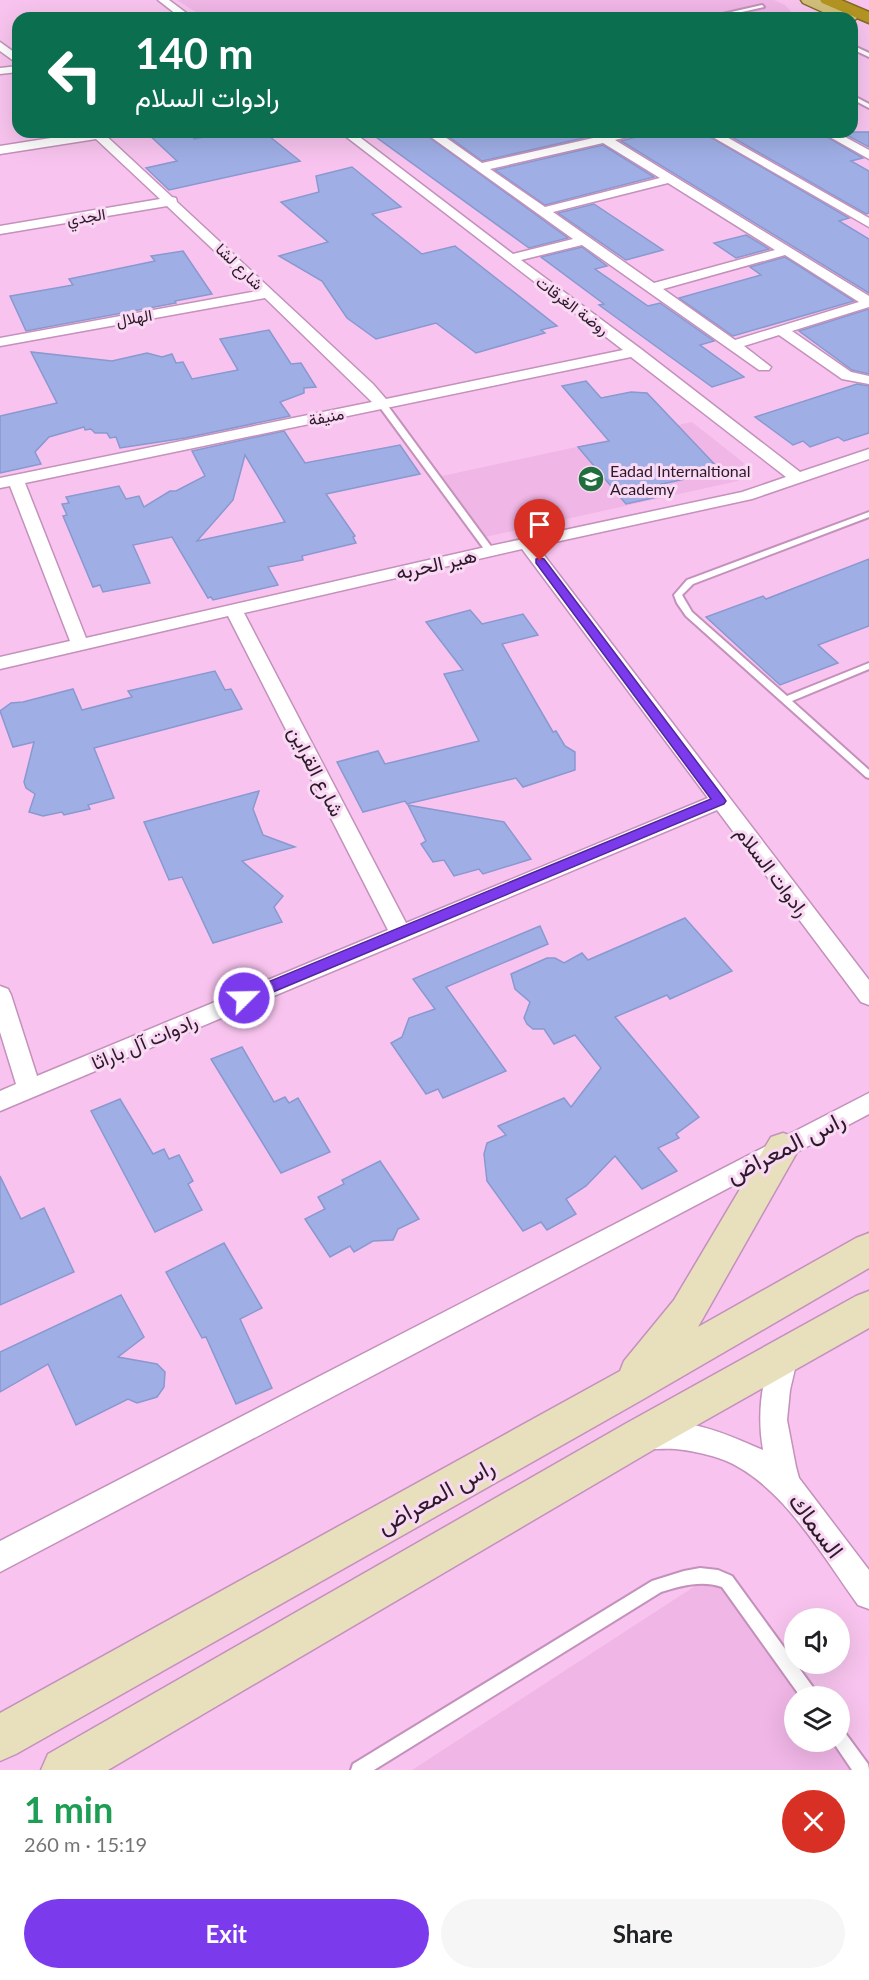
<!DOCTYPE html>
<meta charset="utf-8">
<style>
body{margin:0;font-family:Lato,Vazirmatn,sans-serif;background:#f6f6f6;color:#202124;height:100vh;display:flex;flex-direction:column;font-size:22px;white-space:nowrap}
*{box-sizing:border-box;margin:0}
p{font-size:20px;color:#757577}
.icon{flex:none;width:33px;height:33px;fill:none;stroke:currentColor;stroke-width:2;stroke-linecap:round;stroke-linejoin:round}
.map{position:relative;height:1770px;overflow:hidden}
.drawer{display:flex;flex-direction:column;background:#fff;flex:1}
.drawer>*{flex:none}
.hud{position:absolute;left:12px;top:12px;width:846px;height:126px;border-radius:18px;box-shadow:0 6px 24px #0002;background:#0b6e4f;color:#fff;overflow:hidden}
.tools{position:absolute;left:784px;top:1608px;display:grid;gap:12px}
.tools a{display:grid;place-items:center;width:66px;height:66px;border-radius:50%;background:#fff;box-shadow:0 6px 24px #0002;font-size:30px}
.pin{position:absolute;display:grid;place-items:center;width:51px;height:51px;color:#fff;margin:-62px -26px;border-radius:50% 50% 50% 0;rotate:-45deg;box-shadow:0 0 6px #0007}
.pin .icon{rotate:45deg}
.me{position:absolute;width:66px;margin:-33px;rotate:67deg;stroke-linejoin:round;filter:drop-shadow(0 0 4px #0008)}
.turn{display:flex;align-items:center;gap:21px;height:126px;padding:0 24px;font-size:27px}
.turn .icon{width:78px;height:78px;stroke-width:2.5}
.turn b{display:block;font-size:42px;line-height:51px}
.round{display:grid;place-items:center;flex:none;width:63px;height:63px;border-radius:32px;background:#f6f6f6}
.overview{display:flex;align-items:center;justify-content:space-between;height:102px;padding:0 24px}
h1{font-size:36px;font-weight:700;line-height:45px;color:#1e9e55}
.primary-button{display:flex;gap:12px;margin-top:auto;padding:12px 24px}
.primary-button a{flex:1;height:69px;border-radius:36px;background:#7c3aed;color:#fff;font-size:24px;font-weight:700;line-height:69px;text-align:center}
.primary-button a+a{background:#f6f6f6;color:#202124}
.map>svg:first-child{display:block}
</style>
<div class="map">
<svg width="869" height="1770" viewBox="0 0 869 1770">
<rect width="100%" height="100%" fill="#f8c4ef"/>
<g fill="#f0b6e6">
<polygon points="177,0 774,0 785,5 791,12 783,18 205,18"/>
<polygon points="692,422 744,463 738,481 485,537 442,476"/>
<polygon points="712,1575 799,1696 795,1696 795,1742 831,1742 851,1770 412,1770"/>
</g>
<g fill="#9fafe6" stroke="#8998cf" stroke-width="1.5" fill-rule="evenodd">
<polygon points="146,132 193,132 194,139 223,133 264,132 300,161 169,190 146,168 177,161"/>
<polygon points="398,132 422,132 568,238 529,248 376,137"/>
<polygon points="442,132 610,132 482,161"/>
<polygon points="643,132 702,132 849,218 839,221 869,239 869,293 621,141 640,136"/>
<polygon points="723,132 819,132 863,158 851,161 869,171 869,213 866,214"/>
<polygon points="841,132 869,132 869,147"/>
<polygon points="603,145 654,177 545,205 495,170"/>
<polygon points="352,167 401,207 372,214 422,254 455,246 557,326 541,330 545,333 476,353 436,323 376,339 347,318 322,281 279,256 328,242 281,202 319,192 316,176"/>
<polygon points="594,204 663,250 626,260 558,213"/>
<polygon points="746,235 769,249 736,258 714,243"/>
<polygon points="582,247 607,266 595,269 648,306 660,303 714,341 700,345 744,377 712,387 599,305 604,304 541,257"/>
<polygon points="183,251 212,294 175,301 176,303 26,331 10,296 73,285 69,279 155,261 151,256"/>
<polygon points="785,257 854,301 733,336 679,298 761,275 750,267"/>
<polygon points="869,309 869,374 852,370 799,331"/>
<polygon points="269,330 291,364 301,363 316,387 304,388 304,393 280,402 290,416 185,438 120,448 116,437 110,438 107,433 95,433 91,429 85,430 84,427 49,437 35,452 41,464 0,473 0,416 57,403 31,352 112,361 147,353 162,357 172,354 176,363 183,362 192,379 238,370 220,339"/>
<polygon points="586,381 601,398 631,392 647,393 721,471 653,486 655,489 650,490 657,497 626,504 578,447 609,441 562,386"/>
<polygon points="857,384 869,386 869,433 844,441 838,437 810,447 803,441 793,445 755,417"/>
<path d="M284,431L305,463L400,445L420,474L326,494L355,536L353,537L356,543L302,556L303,560L268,567L278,585L213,600L211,597L208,598L172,537L133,545L150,583L103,592L100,585L93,587L63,516L67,515L62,504L69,503L66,497L119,486L126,499L139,496L144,507L170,491H176L205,476L192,451ZM245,455L285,522L197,541L233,500Z"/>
<polygon points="869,559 869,626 818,645 838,663 780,685 706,617 763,596 766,599"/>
<polygon points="470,610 482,624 523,614 538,635 502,644 553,732 556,731 565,746 575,752 575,770 523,787 516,778 407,804 405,801 363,812 337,762 378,751 385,764 479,741 444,674 463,670 426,622"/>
<polygon points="215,671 225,690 231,689 242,709 94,748 114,798 88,805 90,809 64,815 62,812 43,816 29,812 35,794 26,788 24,782 34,742 13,747 0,711 11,703 23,702 73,689 82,710 132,697 128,691"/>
<polygon points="259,791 253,809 263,835 295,847 242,861 283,896 274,907 282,922 213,943 182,877 169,880 144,822"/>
<polygon points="408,805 504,822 531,859 483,874 479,869 454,876 444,860 433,862 421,844 426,841"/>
<polygon points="685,918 732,971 670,999 667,995 615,1017 699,1117 676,1134 679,1138 658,1148 677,1171 642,1189 615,1156 586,1186 566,1199 576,1214 547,1230 541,1222 523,1231 487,1181 484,1154 487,1143 506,1135 498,1126 564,1098 571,1107 601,1068 575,1035 554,1044 544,1029 533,1029 527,1024 524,1018 530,1002 515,989 511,974 547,958 555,958 564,963 582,953 588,960"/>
<polygon points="540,926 548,944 446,987 506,1071 443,1098 438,1089 426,1094 391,1043 402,1037 409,1018 435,1009 413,979"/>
<polygon points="242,1047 274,1102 285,1097 289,1103 298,1098 330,1152 281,1173 211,1059"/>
<polygon points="120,1099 153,1154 164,1149 169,1159 179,1155 193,1181 188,1184 202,1210 155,1232 91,1111"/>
<polygon points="380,1161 419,1219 398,1229 393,1240 373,1241 354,1252 350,1246 330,1257 305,1219 325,1209 318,1197 344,1184 342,1180"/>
<polygon points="0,1176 21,1219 44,1208 74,1272 0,1305"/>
<polygon points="224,1243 262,1308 240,1319 272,1388 236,1404 206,1337 202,1338 166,1272"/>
<polygon points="121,1295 144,1337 118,1357 157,1364 165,1372 164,1387 157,1397 137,1403 128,1399 76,1425 48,1364 0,1392 0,1352"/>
</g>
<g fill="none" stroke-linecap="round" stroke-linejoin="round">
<defs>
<g id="lane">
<polygon points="762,5 764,7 715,18 705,18"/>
<polygon points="852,45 869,53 869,57 852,49"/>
<polygon points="852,95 869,104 869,108 852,99"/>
<polygon points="379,402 385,402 493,549 493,553 487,553 379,406"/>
<polygon points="869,512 869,517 693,584 682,595 692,612 787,696 869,663 869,669 792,701 869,770 869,778 866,777 686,616 677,603 674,595 687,580"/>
<path d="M700,1568L718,1570L732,1576L815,1690L817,1696H800L722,1587C701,1580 681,1586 661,1592L374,1770H351L353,1764L652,1581L684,1571Z"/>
<polygon points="840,1732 846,1734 868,1764 869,1770 852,1770 833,1742 840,1742"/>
</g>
<g id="street">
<polygon points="158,0 169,0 193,18 181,18"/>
<polygon points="801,15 842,15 847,18 796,18"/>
<polygon points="0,42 18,55 18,64 0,51"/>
<polygon points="18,66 18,72 0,74 0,68"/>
<path d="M89,132H102L172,197L176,198L177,202L373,384L386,399L623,350L340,132H353L513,254L573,239L424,132H438L482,163L620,132H641L639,134L615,140L869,296V307L792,331L851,372L869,376V384L842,379L779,335L744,346L771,367L769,370H759L582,245L521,260L641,349L800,472L869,449V459L752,499L537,546L869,980V1005L861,1002L717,810L0,1111V1091L16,1084L0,1032V986L8,989L11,995L37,1076L388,930L228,616L0,669V657L70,641L10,486L0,488V478L372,402L265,298L0,346V338L257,291L167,206L0,234V226L160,199L96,139L0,154V146ZM603,143L660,178L545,207L490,169ZM668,183L775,250L654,283L553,212ZM785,255L859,302L735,340L663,289ZM631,357L786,477L742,492L490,546L86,638L25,483ZM522,549L708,798L406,923L244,613Z"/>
<polygon points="704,132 718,132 869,218 869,227"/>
<polygon points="821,132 836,132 869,150 869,159"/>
<polygon points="869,1093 869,1114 0,1572 0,1541"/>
<path d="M785,1344L795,1347L798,1356L790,1390L787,1420L796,1467L799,1478L869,1570V1609L858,1605C821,1554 776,1473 712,1456C701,1453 687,1450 675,1449C662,1448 652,1451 639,1446L635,1437L639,1428C680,1412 726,1434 763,1450C757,1415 761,1380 775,1347Z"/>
</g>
<g id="secondary">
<polygon points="783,1133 795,1137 800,1147 698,1327 856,1238 869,1233 869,1268 640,1401 16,1754 0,1761 0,1713 620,1371 624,1361 674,1300 771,1137"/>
<polygon points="869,1291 869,1328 653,1450 108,1770 41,1770 48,1754 625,1424 856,1296"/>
</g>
<polygon id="primary" points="801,0 822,0 855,15 857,18 852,22 852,18 836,18 803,3"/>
<polygon id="highway" points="820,0 841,0 869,12 869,23 822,3"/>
</defs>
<use href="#lane" stroke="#c391bb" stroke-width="4"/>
<use href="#street" stroke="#c391bb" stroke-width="3"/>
<use href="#secondary" stroke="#c391bb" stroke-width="3"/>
<use href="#primary" stroke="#846a25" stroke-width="3"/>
<use href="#highway" stroke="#846a25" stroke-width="3"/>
<use href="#lane" fill="#fff" fill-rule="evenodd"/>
<use href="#street" fill="#fff" fill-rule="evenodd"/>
<use href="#secondary" fill="#e8dfbd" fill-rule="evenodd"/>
<use href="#primary" fill="#d2bf7b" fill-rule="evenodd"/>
<use href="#highway" fill="#b49523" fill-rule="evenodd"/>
</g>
<polygon fill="#7c3aed" stroke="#51269a" stroke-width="1.5" points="540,558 544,559 724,798 726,801 724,804 249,1002 239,1002 237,998 239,994 711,799 536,563 536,559"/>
<defs>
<symbol id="school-disc" viewBox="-11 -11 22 22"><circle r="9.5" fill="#206e3d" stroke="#f9d9f3"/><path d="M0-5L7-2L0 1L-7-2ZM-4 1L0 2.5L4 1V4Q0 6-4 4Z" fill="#fff"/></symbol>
</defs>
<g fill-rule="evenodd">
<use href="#school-disc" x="576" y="464" width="30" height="30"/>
</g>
<g text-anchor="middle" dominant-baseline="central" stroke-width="6" stroke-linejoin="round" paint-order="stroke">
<g font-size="16" fill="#2c1929" stroke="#f9d9f3">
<text transform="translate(86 216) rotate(-9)">الجدي</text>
<text transform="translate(240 266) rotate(44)">شارع لشا</text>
<text transform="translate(573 305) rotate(37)">روضة الغرقات</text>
<text transform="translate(134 317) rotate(-10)">الهلال</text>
<text transform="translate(326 416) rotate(-12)">منيفة</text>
</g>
<g font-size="16" fill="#2c1929" stroke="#f9d9f3" text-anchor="start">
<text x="610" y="470">Eadad Internaltional<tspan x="610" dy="18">Academy</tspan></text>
</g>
<g font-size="20" fill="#2c1929" stroke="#f9d9f3">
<text transform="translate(436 563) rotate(-13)">هير الحربه</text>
<text transform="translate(317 771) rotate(63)">شارع القراين</text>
<text transform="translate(773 871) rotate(53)">رادوات السلام</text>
<text transform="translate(144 1041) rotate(-23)">رادوات آل باراثا</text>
</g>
<g font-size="24" fill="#2c1929" stroke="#f9d9f3">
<text transform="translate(785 1146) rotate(-27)">راس المعراض</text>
<text transform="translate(435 1495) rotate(-29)">راس المعراض</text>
<text transform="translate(817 1525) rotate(53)">السماك</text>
</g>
</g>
</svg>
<div class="tools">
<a><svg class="icon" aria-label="sound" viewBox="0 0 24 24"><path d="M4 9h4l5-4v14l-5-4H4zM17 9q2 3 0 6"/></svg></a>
<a><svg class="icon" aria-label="layers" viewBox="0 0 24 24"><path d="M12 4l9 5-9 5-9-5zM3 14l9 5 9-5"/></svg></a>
</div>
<div class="pin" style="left:540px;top:561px;background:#d93025"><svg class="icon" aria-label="arrive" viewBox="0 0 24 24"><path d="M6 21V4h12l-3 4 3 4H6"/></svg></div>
<svg class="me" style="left:244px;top:998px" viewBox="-20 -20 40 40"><circle r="17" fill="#7c3aed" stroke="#fff" stroke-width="3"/><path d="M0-11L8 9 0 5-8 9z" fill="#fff"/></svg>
<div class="hud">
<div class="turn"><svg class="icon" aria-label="left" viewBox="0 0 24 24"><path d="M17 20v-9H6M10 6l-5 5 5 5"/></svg><div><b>140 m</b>رادوات السلام</div></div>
</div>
</div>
<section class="drawer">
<div class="overview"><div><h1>1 min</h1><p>260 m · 15:19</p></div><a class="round" style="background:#d93025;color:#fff"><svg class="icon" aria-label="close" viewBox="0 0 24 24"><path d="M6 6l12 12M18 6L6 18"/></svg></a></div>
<div class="primary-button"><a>Exit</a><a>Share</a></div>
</section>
